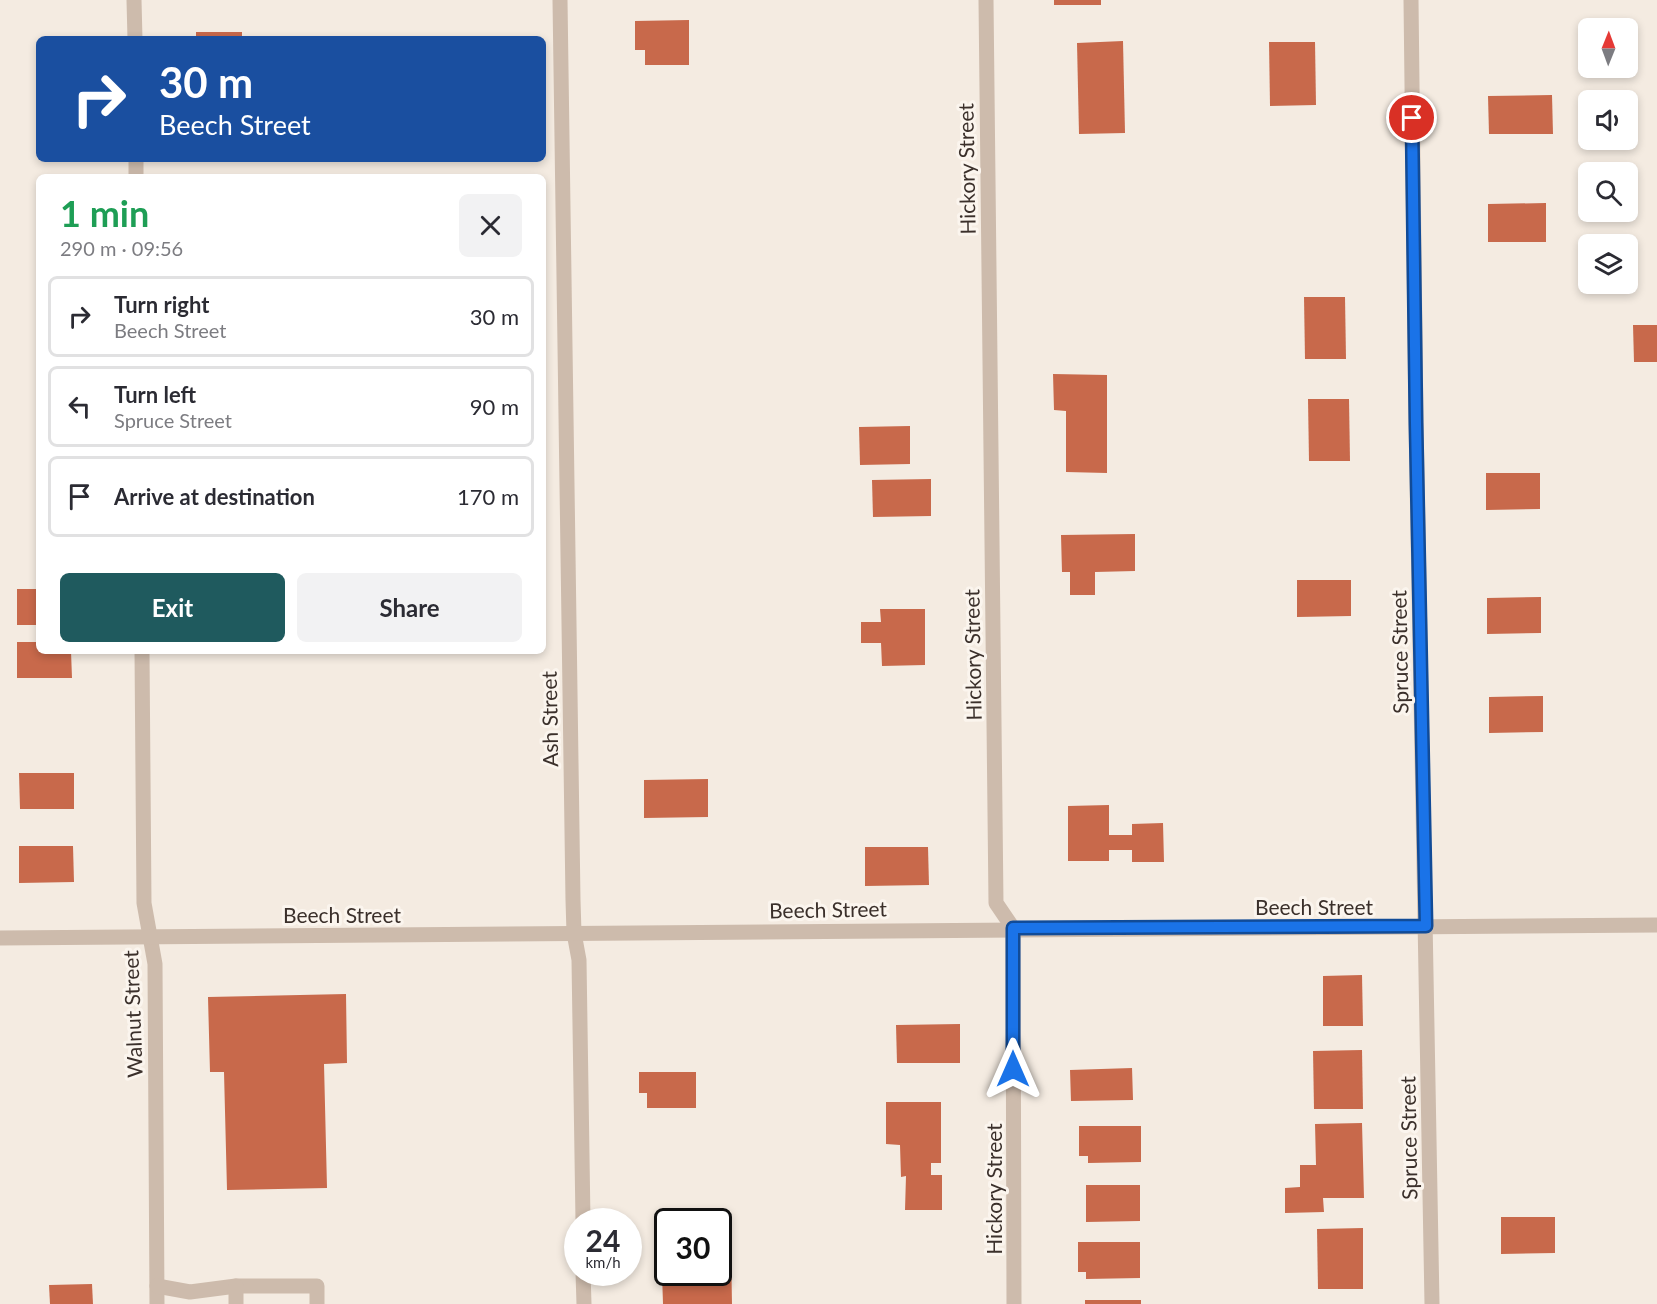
<!DOCTYPE html>
<meta charset="utf-8">
<style>
body{margin:0;font-family:Lato,sans-serif;background:#f2f2f3;color:#2b2b33;height:100vh;display:flex;flex-direction:column;font-size:22px;white-space:nowrap}
*{box-sizing:border-box;margin:0}
p{font-size:20px;color:#7c7c81}
.icon{flex:none;width:33px;height:33px;fill:none;stroke:currentColor;stroke-width:2;stroke-linecap:round;stroke-linejoin:round}
.map{position:relative;flex:1;overflow:hidden}
.details{position:absolute;left:36px;top:174px;width:510px;height:480px;display:flex;flex-direction:column;background:#fff;border-radius:9px;box-shadow:0 3px 9px #0003}
.details>*{flex:none}
.hud{position:absolute;left:36px;top:36px;width:510px;height:126px;border-radius:9px;box-shadow:0 3px 9px #0003;background:#1a4fa0;color:#fff;overflow:hidden}
.needle{width:39px;rotate:1deg}
.controls{position:absolute;left:1578px;top:18px;display:grid;gap:12px}
.controls a{display:grid;place-items:center;width:60px;height:60px;border-radius:9px;background:#fff;box-shadow:0 3px 9px #0003;font-size:30px}
.speed{position:absolute;left:564px;top:1208px;display:flex;gap:12px;font-size:30px;font-weight:700;text-align:center}
.speed>*{display:grid;place-content:center;width:78px;height:78px;border-radius:50%;background:#fff;box-shadow:0 3px 9px #0003;line-height:1}
.speed small{font-size:15px;font-weight:400}
.speed .limit{border:3px solid #111;border-radius:9px;background:#fff;color:#111}
.pin{position:absolute;display:grid;place-items:center;width:51px;height:51px;color:#fff;margin:-26px;border:3px solid #fff;border-radius:50%;box-shadow:0 2px 6px #0007}
.me{position:absolute;width:66px;margin:-33px;rotate:0deg;stroke-linejoin:round;filter:drop-shadow(0 0 4px #0008)}
.turn{display:flex;align-items:center;gap:21px;height:126px;padding:0 24px;font-size:27px}
.turn .icon{width:78px;height:78px;stroke-width:2.5}
.turn b{display:block;font-size:42px;line-height:51px}
.round{display:grid;place-items:center;flex:none;width:63px;height:63px;border-radius:9px;background:#f2f2f3}
.summary{display:flex;align-items:center;justify-content:space-between;height:102px;padding:0 24px}
h1{font-size:36px;font-weight:700;line-height:45px;color:#1e9e55}
.action{display:flex;gap:12px;margin-top:auto;padding:12px 24px}
.action a{flex:1;height:69px;border-radius:9px;background:#1f5a5e;color:#fff;font-size:24px;font-weight:700;line-height:69px;text-align:center}
.action a+a{background:#f2f2f3;color:#2b2b33}
ul{padding:0;list-style:none}
li{display:flex;align-items:center;gap:18px;height:81px;margin:0 12px 9px;padding:0 12px;border:3px solid #e1e1e2;border-radius:9px}
li div{flex:1}
li b{display:block;font-size:22px}
li em{font-style:normal}
.map>svg:first-child{display:block}
</style>
<div class="map">
<svg width="1657" height="1304" viewBox="0 0 1657 1304">
<rect width="100%" height="100%" fill="#f4ebe1"/>
<g fill="#c8694b">
<rect x="1054" y="0" width="47" height="5"/>
<polygon points="689,20 689,65 645,65 645,50 635,50 635,21"/>
<rect x="196" y="32" width="46" height="7"/>
<polygon points="1123,41 1125,133 1079,134 1077,43"/>
<polygon points="1269,42 1315,42 1316,105 1270,106"/>
<polygon points="1552,95 1553,134 1489,134 1488,96"/>
<polygon points="1546,203 1546,242 1488,242 1488,204"/>
<polygon points="1304,297 1345,297 1346,359 1305,359"/>
<polygon points="1633,325 1657,325 1657,362 1634,362"/>
<polygon points="1053,374 1107,375 1107,473 1066,472 1066,411 1054,410"/>
<polygon points="1308,399 1349,399 1350,461 1309,461"/>
<polygon points="910,426 910,464 860,465 859,427"/>
<polygon points="1486,473 1540,473 1540,509 1486,510"/>
<polygon points="931,479 931,516 873,517 872,480"/>
<polygon points="1135,534 1135,571 1095,572 1095,595 1070,595 1070,572 1062,572 1061,535"/>
<polygon points="1297,580 1351,580 1351,616 1297,617"/>
<rect x="17" y="589" width="22" height="36"/>
<polygon points="1541,597 1541,633 1487,634 1487,598"/>
<polygon points="880,609 925,609 925,665 882,666 881,643 861,643 861,622 881,622"/>
<polygon points="17,642 39,642 39,651 71,651 72,678 17,678"/>
<polygon points="1543,696 1543,732 1489,733 1489,697"/>
<polygon points="19,773 74,773 74,809 20,809"/>
<polygon points="708,779 708,817 644,818 644,780"/>
<polygon points="1109,805 1109,835 1132,835 1132,824 1163,823 1164,862 1132,862 1132,850 1109,850 1109,861 1068,861 1068,806"/>
<polygon points="19,846 73,846 74,882 19,883"/>
<polygon points="865,847 928,847 929,885 865,886"/>
<polygon points="1362,975 1363,1026 1323,1026 1323,976"/>
<polygon points="346,994 347,1063 324,1064 327,1188 227,1190 224,1072 210,1072 208,997"/>
<polygon points="960,1024 960,1063 897,1063 896,1025"/>
<polygon points="1362,1050 1363,1109 1314,1109 1313,1051"/>
<polygon points="1132,1068 1133,1100 1071,1101 1070,1070"/>
<polygon points="639,1072 696,1072 696,1108 647,1108 647,1093 639,1093"/>
<polygon points="886,1102 941,1102 941,1163 931,1163 931,1175 942,1175 942,1210 905,1210 906,1176 901,1177 900,1145 886,1144"/>
<polygon points="1362,1123 1364,1198 1323,1198 1324,1212 1285,1213 1285,1188 1300,1187 1300,1165 1316,1165 1315,1124"/>
<polygon points="1079,1126 1141,1126 1141,1162 1088,1163 1088,1156 1079,1156"/>
<polygon points="1086,1185 1140,1185 1140,1221 1086,1222"/>
<polygon points="1501,1217 1555,1217 1555,1253 1501,1254"/>
<polygon points="1363,1228 1363,1289 1318,1289 1317,1229"/>
<polygon points="1078,1242 1140,1242 1140,1278 1086,1279 1086,1272 1078,1272"/>
<polygon points="718,1246 731,1246 732,1304 663,1304 662,1273 658,1273 658,1247 668,1247 668,1272 718,1272"/>
<polygon points="92,1284 93,1304 50,1304 49,1285"/>
<rect x="1085" y="1300" width="56" height="4"/>
</g>
<g fill="none" stroke-linecap="round" stroke-linejoin="round">
<g stroke="#cdbbac" stroke-width="15">
<polyline points="134,0 135,39"/>
<polyline points="560,0 573,900 574,933 579,960 583,1221"/>
<polyline points="986,0 996,903 1013,928 1014,1304"/>
<polyline points="1411,0 1416,423 1432,1304"/>
<polyline points="136,159 136,177"/>
<polyline points="142,651 144,903 155,964 157,1304"/>
<polyline points="0,938 1657,925"/>
<polyline points="583,1272 584,1304"/>
<polyline points="157,1286 190,1292 236,1286 317,1286 317,1304"/>
<polyline points="236,1286 236,1304"/>
</g>
</g>
<g fill="none" stroke-linecap="round" stroke-linejoin="round">
<defs>
<polyline id="route" points="1013,1069 1013,928 1426,926 1416,423 1412,118"/>
</defs>
<use href="#route" stroke="#114b97" stroke-width="15"/>
<use href="#route" stroke="#1a73e8" stroke-width="10"/>
</g>
<g text-anchor="middle" dominant-baseline="central" stroke-width="6" stroke-linejoin="round" paint-order="stroke">
<g font-size="21" fill="#3b302b" stroke="#fbf5ee">
<text transform="translate(966 169) rotate(-91)">Hickory Street</text>
<text transform="translate(1399 652) rotate(-91)">Spruce Street</text>
<text transform="translate(972 655) rotate(-91)">Hickory Street</text>
<text transform="translate(549 719) rotate(-91)">Ash Street</text>
<text x="1314" y="906">Beech Street</text>
<text transform="translate(828 909) rotate(-1)">Beech Street</text>
<text x="342" y="914">Beech Street</text>
<text transform="translate(132 1014) rotate(-92)">Walnut Street</text>
<text transform="translate(1408 1138) rotate(-91)">Spruce Street</text>
<text transform="translate(993 1189) rotate(-90)">Hickory Street</text>
</g>
</g>
</svg>
<div class="controls">
<a><svg class="needle" viewBox="-14 -14 28 28"><path d="M0-13l5 13h-10z" fill="#e53935"/><path d="M0 13l5-13h-10z" fill="#7c7c81"/></svg></a>
<a><svg class="icon" aria-label="sound" viewBox="0 0 24 24"><path d="M4 9h4l5-4v14l-5-4H4zM17 9q2 3 0 6"/></svg></a>
<a><svg class="icon" aria-label="search" viewBox="0 0 24 24"><circle cx="10" cy="10" r="6"/><path d="M15 15l6 6"/></svg></a>
<a><svg class="icon" aria-label="layers" viewBox="0 0 24 24"><path d="M12 4l9 5-9 5-9-5zM3 14l9 5 9-5"/></svg></a>
</div>
<div class="speed"><div>24<small>km/h</small></div><div class="limit">30</div></div>
<div class="pin" style="left:1412px;top:118px;background:#d93025"><svg class="icon" aria-label="arrive" viewBox="0 0 24 24"><path d="M6 21V4h12l-3 4 3 4H6"/></svg></div>
<svg class="me" style="left:1013px;top:1069px" viewBox="-20 -20 40 40"><path d="M0-17L14 15 0 8-14 15z" fill="#1a73e8" stroke="#fff" stroke-width="4"/></svg>
<div class="hud">
<div class="turn"><svg class="icon" aria-label="right" viewBox="0 0 24 24"><path d="M7 20v-9h11M14 6l5 5-5 5"/></svg><div><b>30 m</b>Beech Street</div></div>
</div>
<section class="details">
<div class="summary"><div><h1>1 min</h1><p>290 m · 09:56</p></div><a class="round"><svg class="icon" aria-label="close" viewBox="0 0 24 24"><path d="M6 6l12 12M18 6L6 18"/></svg></a></div>
<ul>
<li><svg class="icon" aria-label="right" viewBox="0 0 24 24"><path d="M7 20v-9h11M14 6l5 5-5 5"/></svg><div><b>Turn right</b><p>Beech Street</p></div><em>30 m</em></li>
<li><svg class="icon" aria-label="left" viewBox="0 0 24 24"><path d="M17 20v-9H6M10 6l-5 5 5 5"/></svg><div><b>Turn left</b><p>Spruce Street</p></div><em>90 m</em></li>
<li><svg class="icon" aria-label="arrive" viewBox="0 0 24 24"><path d="M6 21V4h12l-3 4 3 4H6"/></svg><div><b>Arrive at destination</b></div><em>170 m</em></li>
</ul>
<div class="action"><a>Exit</a><a>Share</a></div>
</section>
</div>
